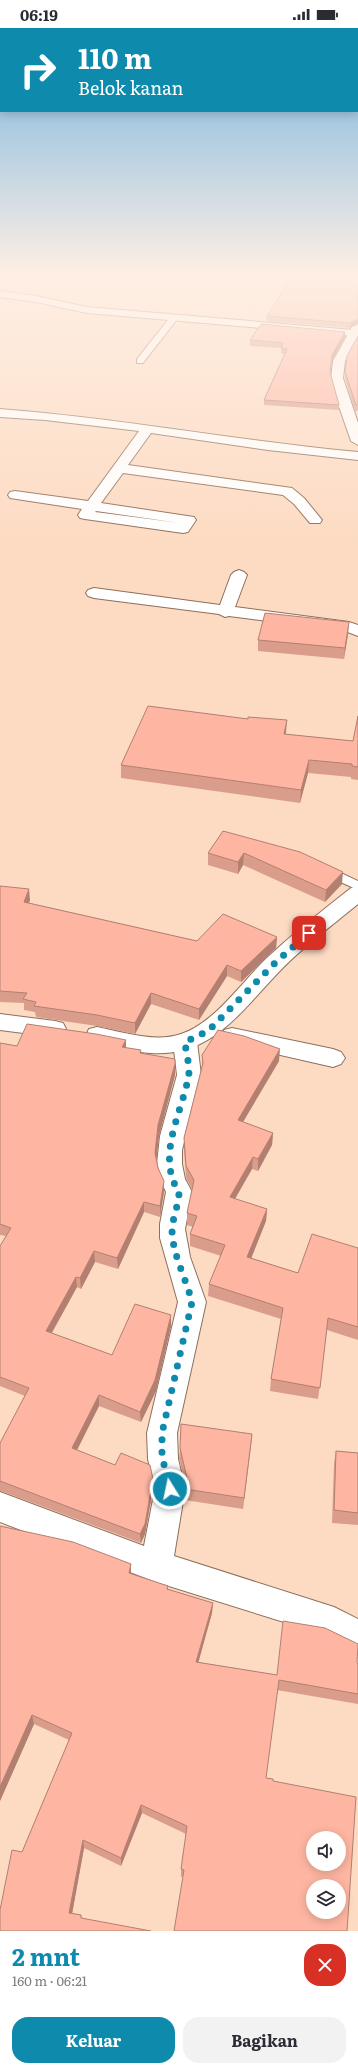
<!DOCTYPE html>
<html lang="id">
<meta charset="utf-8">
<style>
body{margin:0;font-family:Literata,serif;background:#f2f2f3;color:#2b2b33;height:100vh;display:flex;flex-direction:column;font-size:15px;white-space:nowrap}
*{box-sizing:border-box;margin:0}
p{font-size:13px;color:#7c7c81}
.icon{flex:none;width:22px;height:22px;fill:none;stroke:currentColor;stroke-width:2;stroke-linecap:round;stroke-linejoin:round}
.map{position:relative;height:1903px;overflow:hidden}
.panel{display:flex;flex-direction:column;background:#fff;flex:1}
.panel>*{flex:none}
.hud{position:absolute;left:0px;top:0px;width:358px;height:84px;box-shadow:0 2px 10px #0003;background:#0d8aac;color:#fff;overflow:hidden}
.fabs{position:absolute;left:306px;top:1803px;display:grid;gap:8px}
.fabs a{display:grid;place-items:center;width:40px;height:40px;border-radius:50%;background:#fff;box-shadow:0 2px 10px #0003;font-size:20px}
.pin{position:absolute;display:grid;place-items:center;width:34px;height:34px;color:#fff;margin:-17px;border-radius:8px;box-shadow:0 2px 6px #0006}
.me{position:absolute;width:44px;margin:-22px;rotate:350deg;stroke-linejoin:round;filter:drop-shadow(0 0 3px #0008)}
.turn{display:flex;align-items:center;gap:14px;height:84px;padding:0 12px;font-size:18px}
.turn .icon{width:52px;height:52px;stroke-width:2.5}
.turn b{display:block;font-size:28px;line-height:34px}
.round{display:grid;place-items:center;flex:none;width:42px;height:42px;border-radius:16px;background:#f2f2f3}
.summary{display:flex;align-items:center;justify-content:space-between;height:68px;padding:0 12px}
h1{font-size:24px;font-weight:700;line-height:30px;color:#0d8aac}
.button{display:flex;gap:8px;margin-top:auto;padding:8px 12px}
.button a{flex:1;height:46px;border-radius:16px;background:#0d8aac;color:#fff;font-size:16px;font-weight:700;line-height:46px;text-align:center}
.button a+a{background:#f2f2f3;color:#2b2b33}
.status{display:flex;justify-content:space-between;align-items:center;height:28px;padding:0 20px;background:#fff;direction:ltr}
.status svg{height:11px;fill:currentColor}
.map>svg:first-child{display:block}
</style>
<div class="status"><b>06:19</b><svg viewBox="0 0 49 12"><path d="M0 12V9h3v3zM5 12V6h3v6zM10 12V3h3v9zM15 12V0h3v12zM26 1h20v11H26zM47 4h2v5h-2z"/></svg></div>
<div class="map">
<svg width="358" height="1903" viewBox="0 0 358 1903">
<rect width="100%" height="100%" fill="#fddbc3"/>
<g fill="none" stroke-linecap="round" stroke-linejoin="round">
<defs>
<g id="lane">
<polygon points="171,288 178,290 143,335 137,335 137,331"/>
<polygon points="326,838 358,853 358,862 321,845 320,842"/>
</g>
<g id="street">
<polygon points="0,263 36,268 87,279 353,302 357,303 358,306 353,308 87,285 36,274 0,269"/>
<path d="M0,381C120,390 238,413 358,424V432L268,422L151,405L128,437L292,460L304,470L322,492L320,495H310L294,476L283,467L123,445L101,475L194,489L196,492L188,504L183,505L85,491L80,490L78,487L82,481L10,470L8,467L10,464L15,463L88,473L139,403L45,392L0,389ZM96,483L180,495L95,484Z"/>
<polygon points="239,542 244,544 247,547 235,579 349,594 358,597 358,608 345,603 229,588 225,589 219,586 94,570 88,568 86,565 88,562 94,560 220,577 231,547 234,544"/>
<polygon points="232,1000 333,1021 341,1024 345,1030 341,1036 333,1039 224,1014 221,1008 224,1002"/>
<polygon points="185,1006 193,1008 197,1014 201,1047 182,1122 182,1136 185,1151 192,1164 185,1201 190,1229 206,1274 177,1405 178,1431 185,1461 174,1528 334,1579 358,1591 358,1625 316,1604 156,1554 0,1494 0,1464 144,1518 155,1461 148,1431 147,1405 178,1274 160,1210 160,1196 166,1164 160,1151 157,1136 160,1108 177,1047 173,1014 177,1008"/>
</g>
<g id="secondary">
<polygon points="358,296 358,309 345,333 343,350 358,395 358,417 351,413 334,364 331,350 333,333 352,299"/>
<path d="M358,858V876C330,899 300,921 275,948C239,986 210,1029 151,1025C133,1024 115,1019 97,1015L89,1013L86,1007L89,1001L97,999C123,1004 155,1015 181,1006C215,995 243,952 269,928C295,904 323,882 351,860Z"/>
<polygon points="0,986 55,993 63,995 66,1001 63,1007 55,1009 0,1002"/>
</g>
</defs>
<use href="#lane" stroke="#8e6f5a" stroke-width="2"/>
<use href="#street" stroke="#8e6f5a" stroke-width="2"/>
<use href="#secondary" stroke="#8e6f5a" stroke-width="2"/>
<use href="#lane" fill="#fff" fill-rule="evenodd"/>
<use href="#street" fill="#fff" fill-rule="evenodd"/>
<use href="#secondary" fill="#fff" fill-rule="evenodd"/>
</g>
<g fill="#da9d8b">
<polygon points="358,247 358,296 350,300 266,293 267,288"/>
<polygon points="345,304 345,309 332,332 330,345 339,377 339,382 264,377 264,372 285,326 281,325 281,320 250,318 250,312"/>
<polygon points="358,308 358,383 355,383 345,350 347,328"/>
<polygon points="348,606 344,631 258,623 258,612"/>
<polygon points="358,688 358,752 351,751 351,749 308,745 300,775 121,750 121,737 286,706 353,713"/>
<polygon points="223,803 342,856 325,874 243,837 238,846 208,837 208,825"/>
<polygon points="0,858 30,872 29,875 197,913 277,909 276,920 241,954 227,948 199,992 151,976 135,1006 97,998 36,989 35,984 24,982 24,975 0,974"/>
<polygon points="0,1015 17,1018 126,1020 175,1036 175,1047 159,1108 156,1129 164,1164 160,1189 144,1184 118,1241 95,1234 81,1261 77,1259 52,1305 112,1327 171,1287 171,1298 156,1363 141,1394 99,1378 77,1422 153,1461 145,1506 141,1515 1,1463 0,1463 0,1415 25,1368 0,1358 0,1218 6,1208 0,1207"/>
<polygon points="202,1027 279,1033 243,1094 273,1105 272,1117 258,1143 252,1141 235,1171 267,1181 266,1193 251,1230 298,1245 358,1220 358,1312 327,1302 318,1371 270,1363 271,1351 281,1291 208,1268 209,1256 221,1228 190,1218 190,1206 193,1199 187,1197 187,1185 192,1161 186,1150 184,1122 184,1110 202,1039"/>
<polygon points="252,1406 243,1481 185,1472 186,1457 179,1431 180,1420"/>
<polygon points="336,1423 358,1425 358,1497 332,1495 334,1435"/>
<polygon points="0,1498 131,1536 131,1546 168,1558 168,1561 213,1575 212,1585 198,1634 277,1647 358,1636 358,1676 277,1662 182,1849 181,1849 181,1841 186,1806 142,1785 121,1838 84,1820 72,1885 81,1887 82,1890 0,1903 22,1824 69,1712 34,1696 0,1773"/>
</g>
<g fill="#b27f71">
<polygon points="358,291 358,296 350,300 350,295"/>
<polygon points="345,304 345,309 332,332 332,327"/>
<polygon points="349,594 348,606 344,631 345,620"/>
<polygon points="287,692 286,705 283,719 284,706"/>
<polygon points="309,732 308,745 300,775 301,762"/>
<polygon points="244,825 243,837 238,846 238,834"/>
<polygon points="343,844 342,856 325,874 326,862"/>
<polygon points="29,861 30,872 25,885 24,874"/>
<polygon points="277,909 276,920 241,954 241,943"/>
<polygon points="227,937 227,948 199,992 199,981"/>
<polygon points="151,965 151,976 135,1006 135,995"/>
<polygon points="126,1012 126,1023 122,1019"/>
<polygon points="280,1021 279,1033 237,1104 238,1092"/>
<polygon points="175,1036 175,1047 159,1108 156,1136 155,1125 158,1097"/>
<polygon points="273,1105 272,1117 258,1143 258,1131"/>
<polygon points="253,1129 252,1141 229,1181 230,1169"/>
<polygon points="164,1153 164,1164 160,1189 160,1178"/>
<polygon points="144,1174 144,1184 118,1241 117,1230"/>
<polygon points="267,1181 266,1193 247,1241 247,1229"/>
<polygon points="94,1223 95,1234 81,1261 80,1250"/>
<polygon points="76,1249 77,1259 47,1313 46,1303"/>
<polygon points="171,1287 171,1298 156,1363 141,1394 140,1384"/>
<polygon points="99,1367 99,1378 73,1430 72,1420"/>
<polygon points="252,1406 251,1417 243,1481 244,1470"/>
<polygon points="153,1451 153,1461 145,1506 141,1515 140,1506"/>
<polygon points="131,1536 131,1546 129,1545"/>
<polygon points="213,1575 212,1585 196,1643 196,1634"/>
<polygon points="32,1687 34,1696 0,1773 0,1759"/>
<polygon points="141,1777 142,1785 121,1838 121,1830"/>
<polygon points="83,1812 84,1820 71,1892 69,1885"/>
</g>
<g fill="#feb6a2" stroke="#b27f71" fill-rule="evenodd">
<polygon points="293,247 358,247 358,291 350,295 267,288"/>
<polygon points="261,296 345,304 332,327 330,344 339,377 264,372 287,321 281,320 283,315 250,312"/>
<polygon points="358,308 358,377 356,377 345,344 347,328"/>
<polygon points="265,585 349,594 345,620 258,612"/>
<polygon points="148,678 248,691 248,689 287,692 284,706 353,713 358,688 358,739 352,738 352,736 309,732 301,762 121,737"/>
<polygon points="223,803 300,824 343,844 326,862 244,825 238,834 208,825"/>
<polygon points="0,858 29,861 24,874 197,913 223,886 277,909 241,943 227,937 199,981 151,965 135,995 97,987 34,978 36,974 23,971 27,965 0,963"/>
<polygon points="27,996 96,1006 126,1012 122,1019 141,1022 140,1025 175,1031 175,1036 158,1097 155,1125 158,1140 164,1153 160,1178 144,1174 117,1230 94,1223 80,1250 76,1249 46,1303 112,1327 135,1276 171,1287 155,1352 140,1384 99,1367 72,1420 115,1437 121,1425 150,1437 153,1451 145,1496 140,1506 0,1453 0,1415 29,1360 0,1349 0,1218 11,1200 0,1196 0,1015 17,1018"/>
<polygon points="218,1002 244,1008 280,1021 238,1092 273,1105 258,1131 253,1129 230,1169 267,1181 247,1229 298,1245 312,1206 358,1220 358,1299 328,1290 320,1360 271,1351 283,1280 209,1256 225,1217 190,1206 197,1188 187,1185 194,1152 186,1138 184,1110 203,1035 202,1027"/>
<polygon points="181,1396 252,1406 244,1470 185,1461 187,1450 180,1420"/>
<polygon points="336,1423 358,1425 358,1485 334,1482"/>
<path d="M0,1498L73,1514L131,1536L129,1545L168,1558L167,1561L213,1575L196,1634L277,1647L283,1593L325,1600L358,1616L357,1635L358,1636V1666L279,1652L266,1750L273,1751V1753L356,1769L347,1903H174L184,1842L181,1841L187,1798L141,1777L121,1830L83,1812L69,1885L81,1887V1890L151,1903H0V1882L12,1822L22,1824L72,1705L32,1687L0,1759ZM313,1810H339V1836H313ZM313,1858H339V1884H313Z"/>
</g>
<linearGradient id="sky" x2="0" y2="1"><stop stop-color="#75b3e0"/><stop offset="0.48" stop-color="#feefe4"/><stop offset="1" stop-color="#feefe4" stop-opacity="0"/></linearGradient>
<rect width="358" height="514" fill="url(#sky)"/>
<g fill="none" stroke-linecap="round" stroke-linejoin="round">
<path stroke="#0d8aac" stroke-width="7" stroke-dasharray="0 12.6" d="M170,1461L167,1445L162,1431V1405L192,1274C186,1250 172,1226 172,1201C173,1188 179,1176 179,1164C156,1129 181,1086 188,1051C191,1040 186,1026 185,1014L208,1003L276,934L309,905"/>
</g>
</svg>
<div class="fabs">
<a><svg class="icon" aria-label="sound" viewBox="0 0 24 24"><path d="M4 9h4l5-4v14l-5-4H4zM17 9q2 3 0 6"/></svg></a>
<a><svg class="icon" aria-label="layers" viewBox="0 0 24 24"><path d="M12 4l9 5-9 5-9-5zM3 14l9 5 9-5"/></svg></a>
</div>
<div class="pin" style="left:309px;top:905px;background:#d93025"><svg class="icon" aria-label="arrive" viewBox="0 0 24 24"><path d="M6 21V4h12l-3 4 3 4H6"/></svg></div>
<svg class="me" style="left:170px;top:1461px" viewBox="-20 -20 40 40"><circle r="17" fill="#0d8aac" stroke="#fff" stroke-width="3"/><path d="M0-11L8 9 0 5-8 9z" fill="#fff"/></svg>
<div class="hud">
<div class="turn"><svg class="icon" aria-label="right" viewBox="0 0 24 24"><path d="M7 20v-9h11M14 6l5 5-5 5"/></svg><div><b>110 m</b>Belok kanan</div></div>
</div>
</div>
<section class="panel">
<div class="summary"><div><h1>2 mnt</h1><p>160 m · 06:21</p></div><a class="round" style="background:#d93025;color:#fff"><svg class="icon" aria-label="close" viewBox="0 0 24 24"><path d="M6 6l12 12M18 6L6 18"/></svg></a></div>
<div class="button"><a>Keluar</a><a>Bagikan</a></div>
</section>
